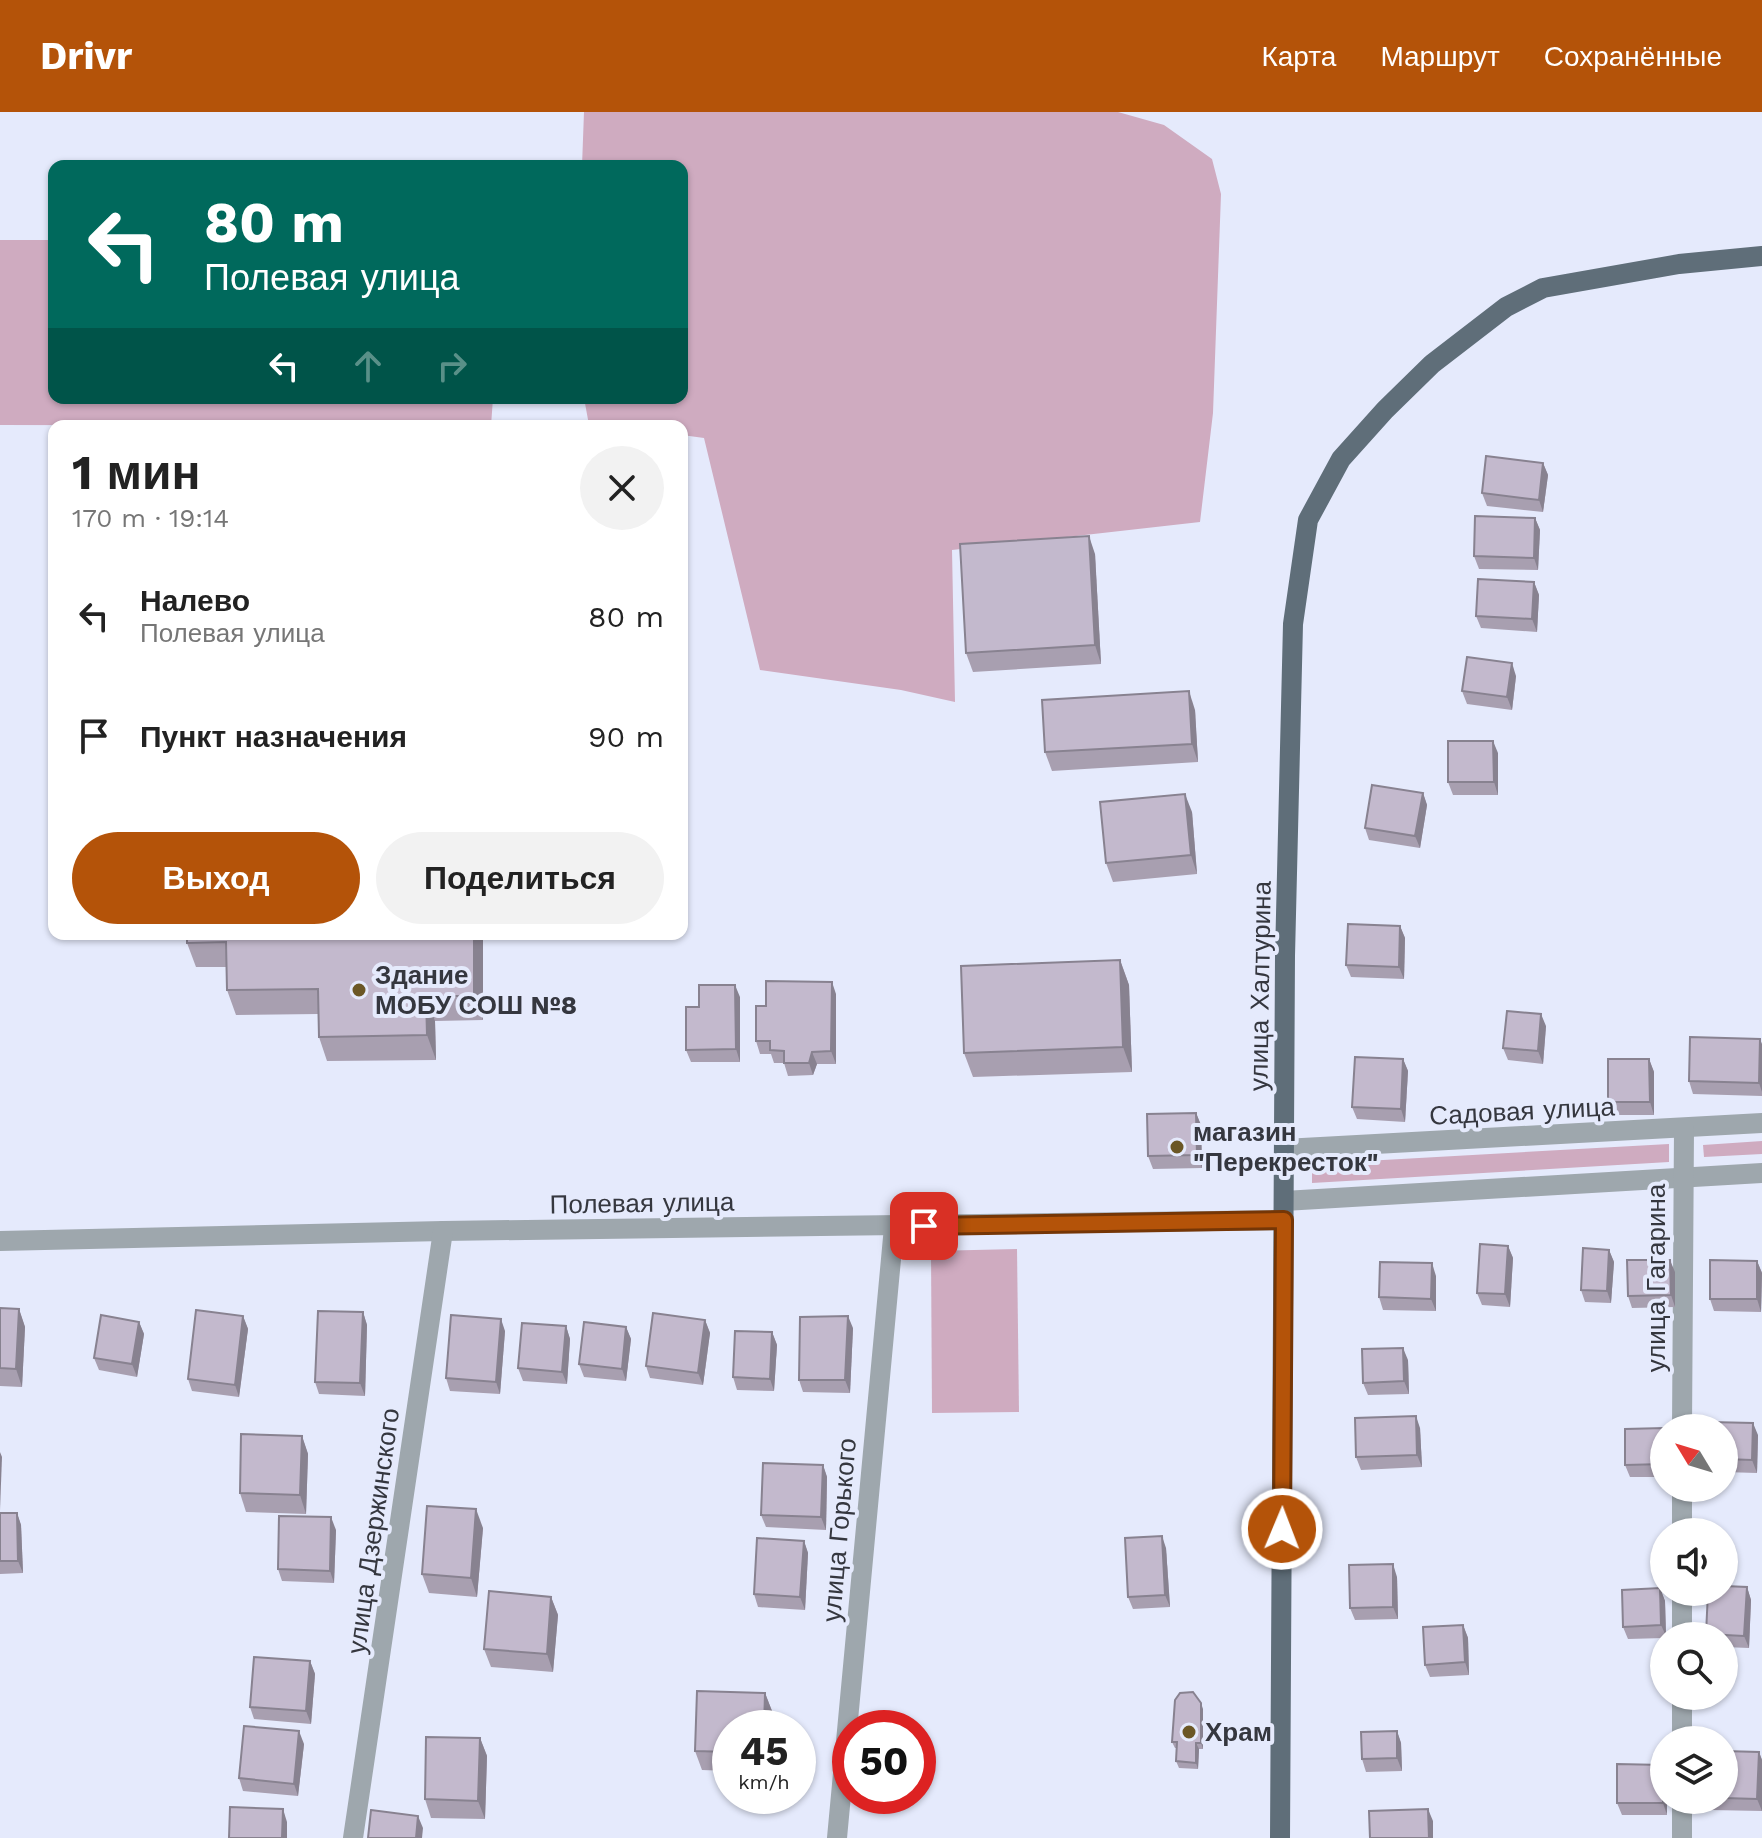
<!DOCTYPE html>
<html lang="ru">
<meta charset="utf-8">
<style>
body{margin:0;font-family:"Work Sans",sans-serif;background:#f2f2f2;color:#222;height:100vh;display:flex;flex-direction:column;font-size:30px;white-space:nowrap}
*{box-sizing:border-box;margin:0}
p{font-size:26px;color:#767676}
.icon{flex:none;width:44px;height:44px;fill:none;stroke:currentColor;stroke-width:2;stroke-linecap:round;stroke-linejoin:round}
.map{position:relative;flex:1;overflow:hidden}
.side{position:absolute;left:48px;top:308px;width:640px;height:520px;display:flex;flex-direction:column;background:#fff;border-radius:16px;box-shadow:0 2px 6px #0004}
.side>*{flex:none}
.banner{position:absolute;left:48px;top:48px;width:640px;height:244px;border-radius:16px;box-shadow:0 2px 6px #0004;background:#00695c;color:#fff;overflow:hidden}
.needle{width:52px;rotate:308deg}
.tools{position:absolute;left:1650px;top:1302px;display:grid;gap:16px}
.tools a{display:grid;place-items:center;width:88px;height:88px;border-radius:50%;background:#fff;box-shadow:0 2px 6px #0004;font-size:40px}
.speed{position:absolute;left:712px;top:1598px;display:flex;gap:16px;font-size:40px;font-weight:700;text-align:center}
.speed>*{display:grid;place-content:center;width:104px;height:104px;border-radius:50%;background:#fff;box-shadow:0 2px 6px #0004;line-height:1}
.speed small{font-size:20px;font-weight:400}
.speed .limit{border:12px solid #d22;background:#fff;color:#111}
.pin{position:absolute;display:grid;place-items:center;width:68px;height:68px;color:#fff;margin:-34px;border-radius:16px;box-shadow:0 4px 12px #0006}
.me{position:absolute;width:88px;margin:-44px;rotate:1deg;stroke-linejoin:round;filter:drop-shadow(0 0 6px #0008)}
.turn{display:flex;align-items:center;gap:28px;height:168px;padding:0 24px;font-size:36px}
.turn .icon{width:104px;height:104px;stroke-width:2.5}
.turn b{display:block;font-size:56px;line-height:68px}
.lanes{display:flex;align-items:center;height:76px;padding:0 24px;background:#0003;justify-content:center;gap:40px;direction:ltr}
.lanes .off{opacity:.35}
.round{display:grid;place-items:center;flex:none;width:84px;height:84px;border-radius:42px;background:#f2f2f2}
.overview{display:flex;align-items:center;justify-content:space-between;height:136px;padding:0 24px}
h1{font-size:48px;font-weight:700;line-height:60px}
.primary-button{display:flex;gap:16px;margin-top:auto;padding:16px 24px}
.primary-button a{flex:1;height:92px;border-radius:48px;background:#b45309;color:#fff;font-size:32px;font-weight:700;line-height:92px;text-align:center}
.primary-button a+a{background:#f2f2f2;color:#222}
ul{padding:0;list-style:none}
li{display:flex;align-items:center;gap:24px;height:120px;padding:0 24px}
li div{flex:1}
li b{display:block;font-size:30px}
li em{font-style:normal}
header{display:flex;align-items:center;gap:48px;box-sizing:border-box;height:112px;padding:0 40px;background:#b45309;color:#fff}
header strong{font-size:38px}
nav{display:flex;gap:44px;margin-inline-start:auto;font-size:28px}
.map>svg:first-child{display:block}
</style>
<header>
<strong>Drivr</strong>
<nav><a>Карта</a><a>Маршрут</a><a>Сохранённые</a></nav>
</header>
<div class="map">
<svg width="1762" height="1726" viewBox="0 0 1762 1726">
<rect width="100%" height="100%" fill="#e5eafc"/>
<g fill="#cfabc0">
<polygon points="584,0 1118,0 1164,13 1212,47 1221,82 1213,301 1200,410 952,438 955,590 901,578 760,558 704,326 682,323 682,314 589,313 584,286 682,286 682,54 582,54"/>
<polygon points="0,128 54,128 54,286 493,286 491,314 0,313"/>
<polygon points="1762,1029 1762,1042 1704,1045 1703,1033"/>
<polygon points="1669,1032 1669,1050 1312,1071 1312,1052"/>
<polygon points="1017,1137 1019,1300 932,1301 931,1139"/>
</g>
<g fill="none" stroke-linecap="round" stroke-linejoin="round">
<g stroke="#9ea7ad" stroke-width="20">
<polyline points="1284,1037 1762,1011"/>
<polyline points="1284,1089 1762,1061"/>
<polyline points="0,1129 443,1119 1284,1108"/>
<polyline points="1682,1316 1684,1017"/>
<polyline points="1682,1420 1682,1376"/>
<polyline points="1682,1524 1682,1480"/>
<polyline points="1682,1628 1682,1584"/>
<polyline points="353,1726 443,1119"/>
<polyline points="837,1726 894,1115"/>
<polyline points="1682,1726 1682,1688"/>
</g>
<polyline stroke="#5f6e79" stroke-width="20" points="1280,1726 1285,844 1293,512 1308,408 1341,347 1385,298 1432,252 1506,195 1543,176 1679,152 1762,144"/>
</g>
<g fill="#a89fb0">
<polygon points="1543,351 1548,363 1543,400 1487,394 1482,381"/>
<polygon points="1535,406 1540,418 1538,458 1479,457 1474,444"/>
<polygon points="1095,442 1101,552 973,560 966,541"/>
<polygon points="1534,470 1539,483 1537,520 1481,516 1476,504"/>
<polygon points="1516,564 1512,598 1467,592 1462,579"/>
<polygon points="1195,598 1198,650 1052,659 1045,640"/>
<polygon points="1498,641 1498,683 1453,683 1448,670"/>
<polygon points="1423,681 1427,693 1420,736 1369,728 1365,716"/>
<polygon points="1192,700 1197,762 1113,770 1106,751"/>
<polygon points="1400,814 1405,826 1404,867 1351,865 1346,853"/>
<polygon points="483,822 483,908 435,909 436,948 327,949 319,925 318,902 236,903 227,878 226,855 196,855 187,831"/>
<polygon points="1120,848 1129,873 1132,960 973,965 964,941"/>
<polygon points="836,882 836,952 817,952 813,963 788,964 784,951 774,951 771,942 760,942 756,929 766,894"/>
<polygon points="740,885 740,950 691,950 686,938 699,895"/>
<polygon points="1546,914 1543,952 1508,948 1503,936"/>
<polygon points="1762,932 1762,984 1693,982 1689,969"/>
<polygon points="1403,947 1408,959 1405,1010 1357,1007 1352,995"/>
<polygon points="1649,947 1654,960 1654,1003 1613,1003 1608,990"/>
<polygon points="1196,1001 1201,1013 1202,1056 1153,1057 1148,1044"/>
<polygon points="1508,1134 1513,1146 1510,1195 1482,1193 1477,1181"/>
<polygon points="1609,1138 1614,1150 1611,1191 1585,1190 1581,1178"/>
<polygon points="1757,1149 1762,1161 1761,1200 1714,1199 1710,1187"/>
<polygon points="1675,1160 1675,1195 1632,1196 1628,1184"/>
<polygon points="1436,1164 1436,1199 1383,1198 1379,1185"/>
<polygon points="0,1196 19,1197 25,1215 22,1275 0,1274"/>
<polygon points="363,1200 367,1213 365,1284 319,1282 315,1270"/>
<polygon points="243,1204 248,1217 239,1285 192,1279 188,1267"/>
<polygon points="705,1208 710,1221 703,1273 650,1266 646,1254"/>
<polygon points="139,1210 144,1222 137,1265 99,1258 94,1246"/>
<polygon points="566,1214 570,1227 567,1272 523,1269 518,1256"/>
<polygon points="626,1215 631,1227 626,1269 584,1265 579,1252"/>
<polygon points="853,1216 850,1281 803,1280 799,1268"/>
<polygon points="505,1219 500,1282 450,1279 446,1266"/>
<polygon points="772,1220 777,1233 774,1279 737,1278 733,1265"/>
<polygon points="1408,1248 1409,1282 1368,1283 1363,1271"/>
<polygon points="1420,1316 1422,1355 1361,1358 1356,1345"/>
<polygon points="1664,1316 1664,1365 1630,1365 1625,1353"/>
<polygon points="1724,1316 1758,1323 1757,1361 1724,1360"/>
<polygon points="302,1324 308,1342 306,1402 246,1400 240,1381"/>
<polygon points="823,1353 827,1365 826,1418 766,1415 761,1403"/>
<polygon points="0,1401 17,1401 21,1413 23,1461 0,1462"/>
<polygon points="483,1416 477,1485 429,1481 422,1462"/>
<polygon points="336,1418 334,1471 282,1469 278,1457"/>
<polygon points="804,1429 808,1441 805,1498 758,1495 754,1482"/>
<polygon points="1166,1436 1170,1495 1133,1497 1128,1485"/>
<polygon points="1397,1465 1398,1507 1355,1508 1350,1496"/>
<polygon points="1747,1475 1751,1488 1749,1536 1724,1535 1724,1524 1707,1524 1706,1522"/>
<polygon points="1660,1476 1665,1489 1666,1524 1664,1524 1664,1526 1628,1527 1623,1515"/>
<polygon points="551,1485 558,1503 553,1560 491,1555 484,1537"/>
<polygon points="1463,1513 1468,1526 1469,1563 1430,1565 1425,1553"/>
<polygon points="310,1549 315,1562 311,1612 254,1607 250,1595"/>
<polygon points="697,1579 765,1581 772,1599 772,1616 730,1616 730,1659 702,1658 695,1639"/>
<polygon points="1203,1597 1203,1637 1199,1637 1198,1657 1179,1656 1176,1649 1177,1636 1175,1636 1172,1630"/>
<polygon points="1397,1619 1401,1631 1402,1659 1366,1660 1362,1647"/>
<polygon points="480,1626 487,1644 485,1707 431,1706 425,1687"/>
<polygon points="304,1632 298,1684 243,1679 239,1666"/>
<polygon points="1724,1639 1759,1640 1762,1648 1762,1699 1711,1698 1707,1688 1724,1688"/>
<polygon points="1663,1653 1664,1656 1664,1688 1667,1703 1622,1703 1617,1691"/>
</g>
<g fill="#888290">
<polygon points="1543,351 1548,363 1543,400 1539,388"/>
<polygon points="1535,406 1540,418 1538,458 1534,446"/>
<polygon points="1089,424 1095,442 1101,552 1095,533"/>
<polygon points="1534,470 1539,483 1537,520 1532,507"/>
<polygon points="1512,551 1516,564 1512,598 1507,585"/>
<polygon points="1189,579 1195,598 1198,650 1192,632"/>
<polygon points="1493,629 1498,641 1498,683 1494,670"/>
<polygon points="1423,681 1427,693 1420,736 1415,724"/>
<polygon points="1185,682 1192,700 1197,762 1191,743"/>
<polygon points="1400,814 1405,826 1404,867 1399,855"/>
<polygon points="474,822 483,822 483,908 474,884"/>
<polygon points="1120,848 1129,873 1132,960 1123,935"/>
<polygon points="832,870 836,882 836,952 831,939"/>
<polygon points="735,873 740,885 740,950 736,937"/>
<polygon points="426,884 435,909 436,948 427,923"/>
<polygon points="1541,902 1546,914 1543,952 1538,939"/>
<polygon points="1760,927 1762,932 1762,980 1759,971"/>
<polygon points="812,940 817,952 813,963 809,951"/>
<polygon points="1403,947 1408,959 1405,1010 1401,997"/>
<polygon points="1649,947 1654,960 1654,1003 1650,990"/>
<polygon points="1196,1001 1201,1013 1202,1056 1197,1043"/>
<polygon points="1508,1134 1513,1146 1510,1195 1505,1182"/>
<polygon points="1609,1138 1614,1150 1611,1191 1607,1179"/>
<polygon points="1670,1148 1675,1160 1675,1195 1671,1183"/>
<polygon points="1757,1149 1762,1161 1761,1200 1757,1187"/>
<polygon points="1432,1151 1436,1164 1436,1199 1431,1187"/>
<polygon points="19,1197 25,1215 22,1275 16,1257"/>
<polygon points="363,1200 367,1213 365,1284 360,1271"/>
<polygon points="243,1204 248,1217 239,1285 235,1273"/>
<polygon points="848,1204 853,1216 850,1281 845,1268"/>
<polygon points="501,1207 505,1219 500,1282 496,1270"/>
<polygon points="705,1208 710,1221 703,1273 698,1261"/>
<polygon points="139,1210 144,1222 137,1265 132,1252"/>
<polygon points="566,1214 570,1227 567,1272 562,1260"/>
<polygon points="626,1215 631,1227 626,1269 622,1257"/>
<polygon points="772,1220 777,1233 774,1279 770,1267"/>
<polygon points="1403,1236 1408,1248 1409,1282 1404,1269"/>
<polygon points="1416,1304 1420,1316 1422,1355 1417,1343"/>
<polygon points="1753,1311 1758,1323 1757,1361 1752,1348"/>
<polygon points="302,1324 308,1342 306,1402 300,1383"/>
<polygon points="0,1340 2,1345 0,1398"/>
<polygon points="823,1353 827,1365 826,1418 821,1405"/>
<polygon points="476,1397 483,1416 477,1485 471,1466"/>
<polygon points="17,1401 21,1413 23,1461 18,1449"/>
<polygon points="331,1405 336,1418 334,1471 330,1459"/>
<polygon points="1162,1424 1166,1436 1170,1495 1165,1483"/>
<polygon points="804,1429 808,1441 805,1498 800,1485"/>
<polygon points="1393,1452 1397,1465 1398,1507 1393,1495"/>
<polygon points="1747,1475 1751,1488 1749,1536 1744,1524"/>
<polygon points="1660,1476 1665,1489 1666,1524 1661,1513"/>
<polygon points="551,1485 558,1503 553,1560 547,1542"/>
<polygon points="1463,1513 1468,1526 1469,1563 1465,1550"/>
<polygon points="310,1549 315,1562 311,1612 306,1599"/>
<polygon points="765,1581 772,1599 772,1616 764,1616"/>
<polygon points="1201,1591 1203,1597 1203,1637 1201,1631"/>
<polygon points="299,1619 304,1632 298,1684 294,1672"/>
<polygon points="1397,1619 1401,1631 1402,1659 1397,1646"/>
<polygon points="480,1626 487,1644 485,1707 478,1689"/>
<polygon points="1196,1631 1199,1637 1198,1657 1196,1651"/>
<polygon points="1759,1640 1762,1648 1762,1699 1757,1687"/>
<polygon points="1663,1653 1664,1656 1664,1688 1667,1688 1667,1703 1663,1691"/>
<polygon points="283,1697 287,1710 287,1726 282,1726"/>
<polygon points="1428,1697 1433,1709 1433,1726 1429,1726"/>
<polygon points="418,1704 423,1716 422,1726 416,1726"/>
</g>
<g fill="#c3b9cd" stroke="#888290" stroke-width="2">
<polygon points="1486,344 1543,351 1539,388 1482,381"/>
<polygon points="1475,404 1535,406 1534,446 1474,444"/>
<polygon points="1089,424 1095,533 966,541 960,432"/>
<polygon points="1478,467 1534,470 1532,507 1476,504"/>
<polygon points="1467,545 1512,551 1507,585 1462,579"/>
<polygon points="1189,579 1192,632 1045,640 1042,588"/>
<polygon points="1448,629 1493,629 1494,670 1448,670"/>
<polygon points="1372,673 1423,681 1415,724 1365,716"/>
<polygon points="1185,682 1191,743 1106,751 1100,690"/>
<polygon points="1348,812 1400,814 1399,855 1346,853"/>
<polygon points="187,822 474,822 474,884 426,884 427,923 319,925 318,877 227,878 226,830 187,831"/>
<polygon points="1120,848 1123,935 964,941 961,854"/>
<polygon points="766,869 832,870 831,939 812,940 809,951 784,951 784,939 770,938 770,929 756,929 756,894 766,894"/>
<polygon points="699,873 735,873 736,937 686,938 686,895 699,895"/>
<polygon points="1507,899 1541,902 1538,939 1503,936"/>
<polygon points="1690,925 1760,927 1759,971 1689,969"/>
<polygon points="1355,945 1403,947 1401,997 1352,995"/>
<polygon points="1608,947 1649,947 1650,990 1608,990"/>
<polygon points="1196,1001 1197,1043 1148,1044 1147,1002"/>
<polygon points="1480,1132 1508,1134 1505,1182 1477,1181"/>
<polygon points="1583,1136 1609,1138 1607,1179 1581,1178"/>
<polygon points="1627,1148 1670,1148 1671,1183 1628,1184"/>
<polygon points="1710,1148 1757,1149 1757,1187 1710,1187"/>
<polygon points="1380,1150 1432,1151 1431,1187 1379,1185"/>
<polygon points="0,1196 19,1197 16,1257 0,1256"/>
<polygon points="196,1198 243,1204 235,1273 188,1267"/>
<polygon points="318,1199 363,1200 360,1271 315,1270"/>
<polygon points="653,1201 705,1208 698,1261 646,1254"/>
<polygon points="101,1203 139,1210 132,1252 94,1246"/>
<polygon points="451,1203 501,1207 496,1270 446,1266"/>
<polygon points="848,1204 845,1268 799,1268 800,1205"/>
<polygon points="584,1210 626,1215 622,1257 579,1252"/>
<polygon points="522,1211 566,1214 562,1260 518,1256"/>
<polygon points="735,1219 772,1220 770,1267 733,1265"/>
<polygon points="1403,1236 1404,1269 1363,1271 1362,1237"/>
<polygon points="1416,1304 1417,1343 1356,1345 1355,1306"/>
<polygon points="1710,1310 1753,1311 1752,1348 1724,1347 1724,1316 1710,1316"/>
<polygon points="1664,1316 1664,1352 1625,1353 1625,1317"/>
<polygon points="241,1322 302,1324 300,1383 240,1381"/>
<polygon points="763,1351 823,1353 821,1405 761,1403"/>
<polygon points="427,1394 476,1397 471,1466 422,1462"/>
<polygon points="0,1401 17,1401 18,1449 0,1449"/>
<polygon points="279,1404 331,1405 330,1459 278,1457"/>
<polygon points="1162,1424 1165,1483 1128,1485 1125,1426"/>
<polygon points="757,1426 804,1429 800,1485 754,1482"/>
<polygon points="1393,1452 1393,1495 1350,1496 1349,1453"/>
<polygon points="1724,1474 1747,1475 1744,1524 1706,1522 1708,1480 1724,1480"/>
<polygon points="1660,1476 1661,1513 1623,1515 1622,1478"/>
<polygon points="489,1479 551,1485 547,1542 484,1537"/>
<polygon points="1463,1513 1465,1550 1425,1553 1423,1515"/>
<polygon points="254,1545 310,1549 306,1599 250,1595"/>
<polygon points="697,1579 765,1581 764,1616 730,1616 730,1640 695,1639"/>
<polygon points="1193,1580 1201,1591 1201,1631 1196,1631 1196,1651 1176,1649 1177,1630 1172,1630 1175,1588 1180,1581"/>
<polygon points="244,1614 299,1619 294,1672 239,1666"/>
<polygon points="1397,1619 1397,1646 1362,1647 1361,1620"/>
<polygon points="426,1625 480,1626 478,1689 425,1687"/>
<polygon points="1724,1639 1759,1640 1757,1687 1724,1686"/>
<polygon points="1617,1652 1663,1653 1663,1691 1617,1691"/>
<polygon points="230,1695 283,1697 282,1726 229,1726"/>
<polygon points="1428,1697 1429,1726 1370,1726 1369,1699"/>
<polygon points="371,1698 418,1704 416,1726 368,1726"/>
</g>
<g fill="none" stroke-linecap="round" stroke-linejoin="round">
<defs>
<polyline id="route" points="924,1114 1284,1108 1282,1417"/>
</defs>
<use href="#route" stroke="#753606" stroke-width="20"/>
<use href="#route" stroke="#b45309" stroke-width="14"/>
</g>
<g fill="#6b5726" stroke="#e5eafc" stroke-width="3">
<circle cx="359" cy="878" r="8"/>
<circle cx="1177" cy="1035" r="8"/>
<circle cx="1189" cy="1620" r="8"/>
</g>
<g text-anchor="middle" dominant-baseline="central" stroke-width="8" stroke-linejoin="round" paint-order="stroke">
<g font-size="26" font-weight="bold" fill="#35373f" stroke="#e5eafc" text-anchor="start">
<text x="375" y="863">Здание<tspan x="375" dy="30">МОБУ СОШ №8</tspan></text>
<text x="1193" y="1020">магазин<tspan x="1193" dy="30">"Перекресток"</tspan></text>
<text x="1205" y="1620">Храм</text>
</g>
<g font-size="26" fill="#35373f" stroke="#e5eafc">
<text transform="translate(1260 874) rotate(-89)">улица Халтурина</text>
<text transform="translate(1522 999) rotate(-3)">Садовая улица</text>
<text transform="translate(642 1091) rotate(-1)">Полевая улица</text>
<text transform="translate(1656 1166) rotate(-90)">улица Гагарина</text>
<text transform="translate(839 1418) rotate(-85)">улица Горького</text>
<text transform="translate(373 1419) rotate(-82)">улица Дзержинского</text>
</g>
</g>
</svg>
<div class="tools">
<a><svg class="needle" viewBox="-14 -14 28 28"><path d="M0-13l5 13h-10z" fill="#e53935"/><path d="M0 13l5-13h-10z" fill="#767676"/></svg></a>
<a><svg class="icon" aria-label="sound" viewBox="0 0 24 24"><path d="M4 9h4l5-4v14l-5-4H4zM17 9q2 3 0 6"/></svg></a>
<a><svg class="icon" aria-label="search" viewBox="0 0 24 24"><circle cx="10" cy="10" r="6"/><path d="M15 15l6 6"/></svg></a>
<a><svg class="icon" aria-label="layers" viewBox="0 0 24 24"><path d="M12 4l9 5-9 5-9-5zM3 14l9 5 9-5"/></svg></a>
</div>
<div class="speed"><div>45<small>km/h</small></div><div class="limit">50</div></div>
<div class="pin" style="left:924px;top:1114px;background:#d93025"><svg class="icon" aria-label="arrive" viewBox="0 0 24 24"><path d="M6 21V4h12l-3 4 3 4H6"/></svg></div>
<svg class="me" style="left:1282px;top:1417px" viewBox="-20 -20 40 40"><circle r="17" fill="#b45309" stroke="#fff" stroke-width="3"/><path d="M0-11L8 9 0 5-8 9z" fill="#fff"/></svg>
<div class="banner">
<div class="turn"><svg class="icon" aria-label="left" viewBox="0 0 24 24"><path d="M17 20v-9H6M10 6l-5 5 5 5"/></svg><div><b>80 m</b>Полевая улица</div></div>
<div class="lanes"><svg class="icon" aria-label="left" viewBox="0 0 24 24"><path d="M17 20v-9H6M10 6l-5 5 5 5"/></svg><svg class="icon off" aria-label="ahead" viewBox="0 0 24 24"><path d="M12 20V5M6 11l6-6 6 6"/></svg><svg class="icon off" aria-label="right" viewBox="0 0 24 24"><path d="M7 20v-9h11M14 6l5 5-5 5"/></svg></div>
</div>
<section class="side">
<div class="overview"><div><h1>1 мин</h1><p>170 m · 19:14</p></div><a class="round"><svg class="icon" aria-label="close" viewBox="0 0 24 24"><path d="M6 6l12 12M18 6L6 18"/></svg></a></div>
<ul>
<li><svg class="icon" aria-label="left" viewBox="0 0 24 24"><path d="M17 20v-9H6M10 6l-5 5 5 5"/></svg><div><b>Налево</b><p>Полевая улица</p></div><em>80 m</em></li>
<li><svg class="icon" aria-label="arrive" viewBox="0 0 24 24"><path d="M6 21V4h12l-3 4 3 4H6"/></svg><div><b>Пункт назначения</b></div><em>90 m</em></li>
</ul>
<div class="primary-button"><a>Выход</a><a>Поделиться</a></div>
</section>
</div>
